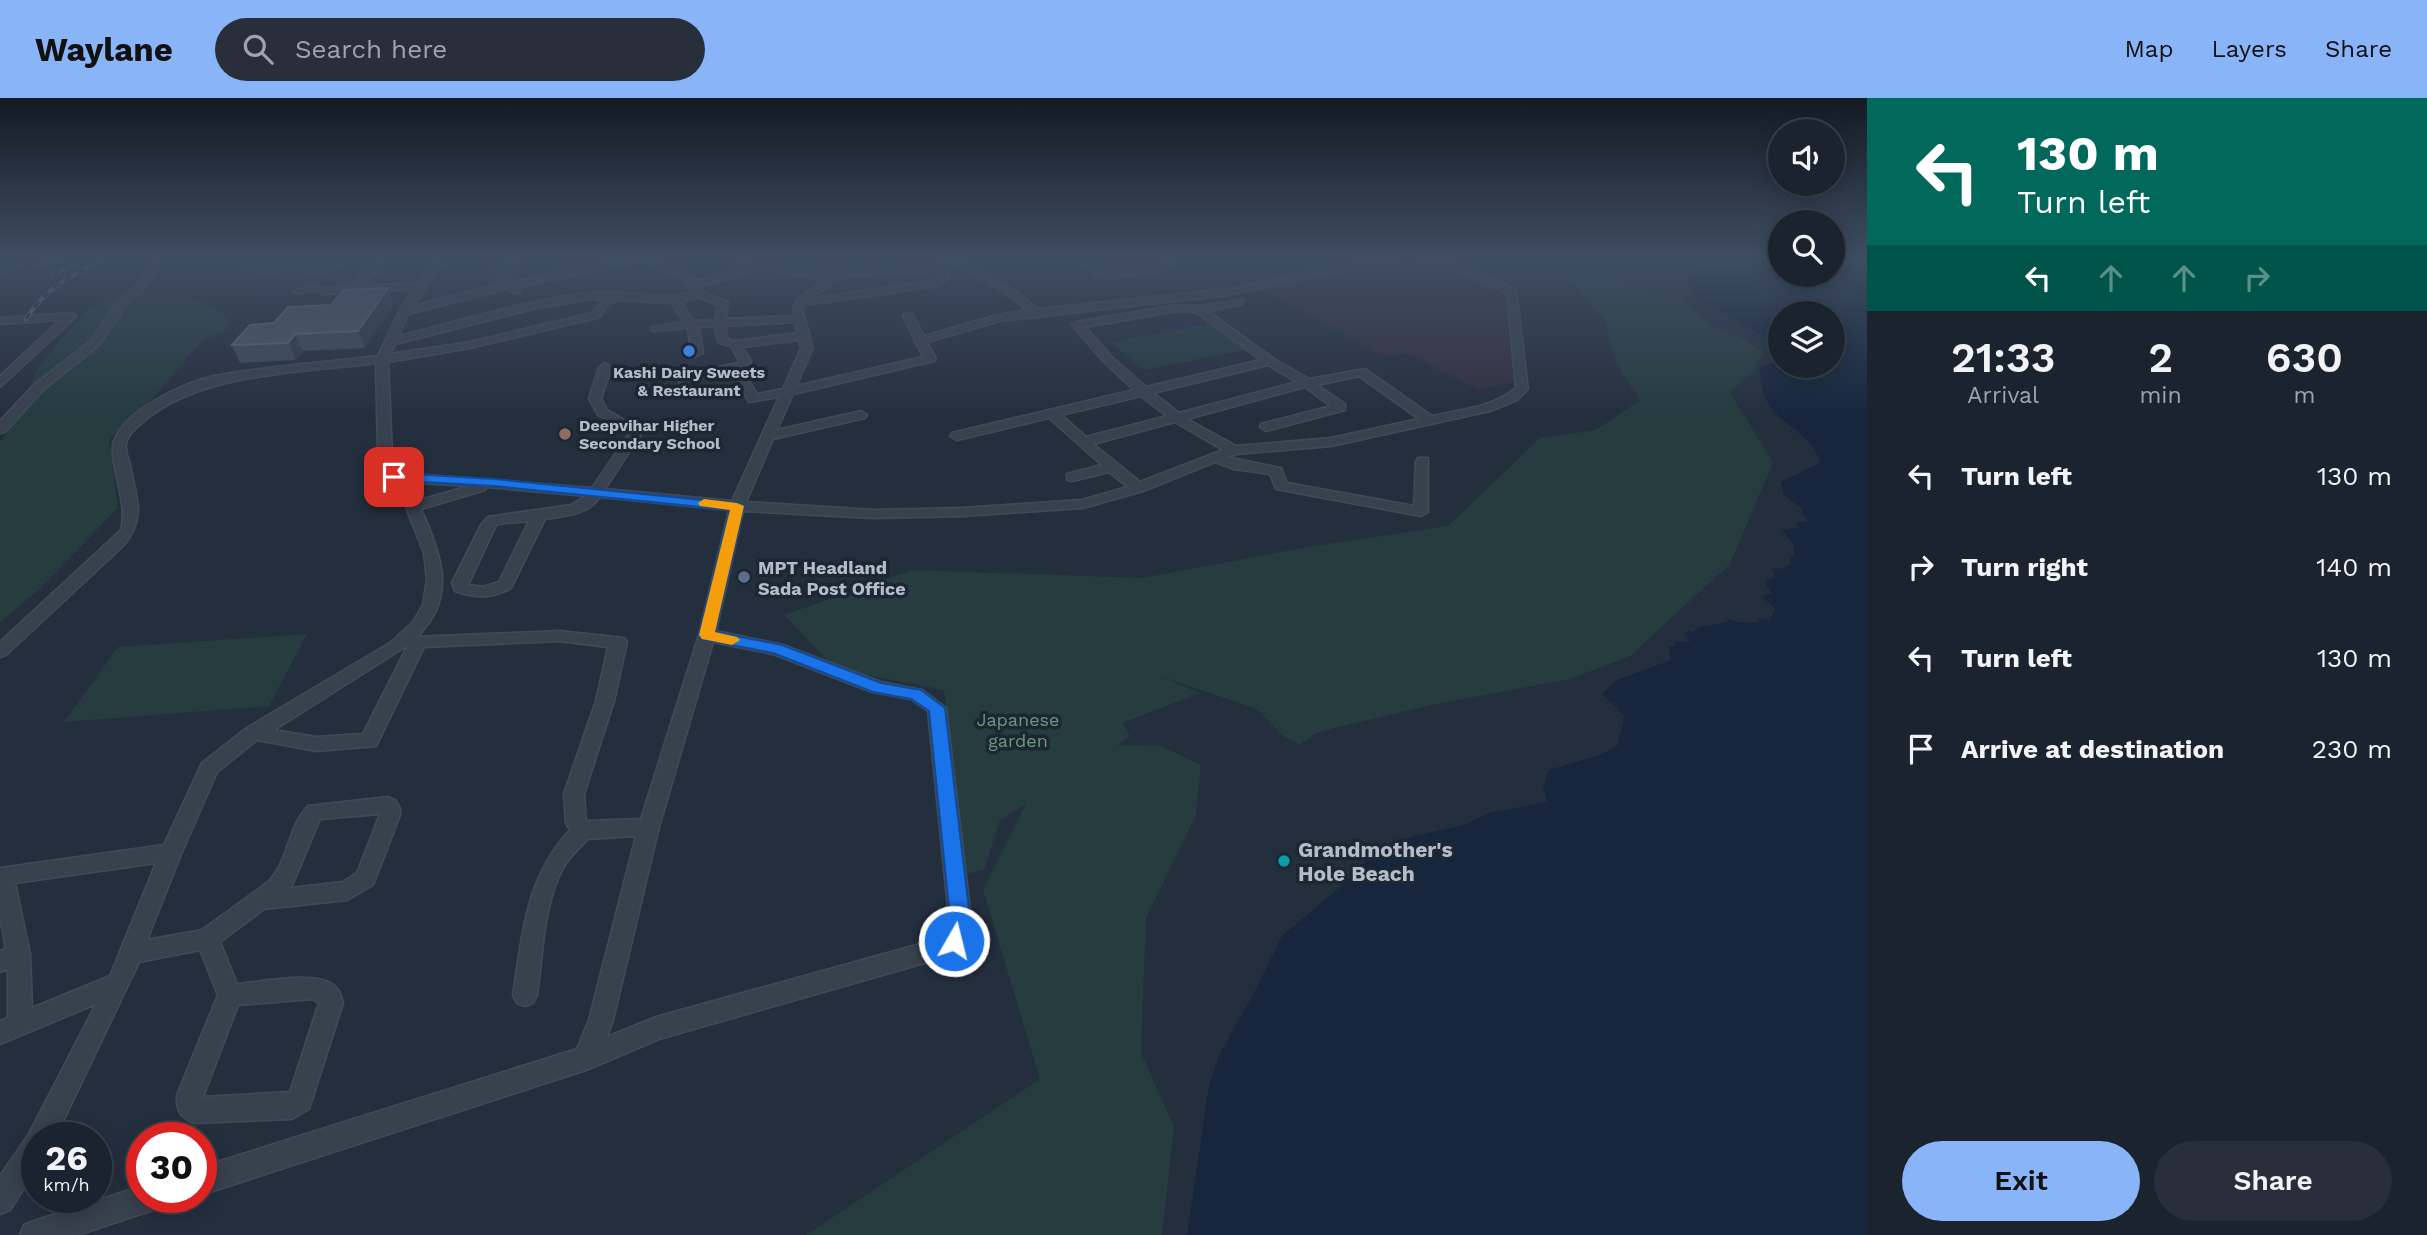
<!DOCTYPE html>
<style>
body{margin:0;font-family:"Work Sans",sans-serif;background:#282f3a;color:#f1f3f6;height:100vh;display:flex;flex-direction:column;font-size:26px;white-space:nowrap}
*{box-sizing:border-box;margin:0}
p{font-size:23px;color:#a0a4aa}
.icon{flex:none;width:38px;height:38px;fill:none;stroke:currentColor;stroke-width:2;stroke-linecap:round;stroke-linejoin:round}
.map{position:relative;flex:1;overflow:hidden}
.details{display:flex;flex-direction:column;background:#1b232e;width:560px}
.details>*{flex:none}
.banner{background:#00695c;color:#fff;overflow:hidden}
.controls{position:absolute;left:1768px;top:21px;display:grid;gap:14px}
.controls a{display:grid;place-items:center;width:77px;height:77px;border-radius:50%;background:#1b232e;box-shadow:0 4px 18px #0003,0 0 0 2px #39404a;font-size:35px}
.speed{position:absolute;left:21px;top:1024px;display:flex;gap:14px;font-size:35px;font-weight:700;text-align:center}
.speed>*{display:grid;place-content:center;width:91px;height:91px;border-radius:50%;background:#1b232e;box-shadow:0 4px 18px #0003,0 0 0 2px #39404a;line-height:1}
.speed small{font-size:18px;font-weight:400}
.speed .limit{border:10px solid #d22;background:#fff;color:#111}
.pin{position:absolute;display:grid;place-items:center;width:60px;height:60px;color:#fff;margin:-30px;border-radius:14px;box-shadow:0 4px 10px #0006}
.me{position:absolute;width:77px;margin:-38px;rotate:8deg;stroke-linejoin:round;filter:drop-shadow(0 0 5px #0008)}
.turn{display:flex;align-items:center;gap:24px;height:147px;padding:0 35px;font-size:32px}
.turn .icon{width:91px;height:91px;stroke-width:2.5}
.turn b{display:block;font-size:49px;line-height:60px}
.lanes{display:flex;align-items:center;height:66px;padding:0 35px;background:#0003;justify-content:center;gap:35px;direction:ltr}
.lanes .off{opacity:.35}
.eta{display:flex;justify-content:space-evenly;align-items:center;height:119px;text-align:center}
.eta b{font-size:42px;font-weight:600;line-height:49px}
.action{display:flex;gap:14px;margin-top:auto;padding:14px 35px}
.action a{flex:1;height:80px;border-radius:42px;background:#8ab4f8;color:#111;font-size:28px;font-weight:600;line-height:80px;text-align:center}
.action a+a{background:#282f3a;color:#f1f3f6}
ul{padding:0;list-style:none}
li{display:flex;align-items:center;gap:21px;height:91px;padding:0 35px}
li div{flex:1}
li b{display:block;font-size:26px}
li em{font-style:normal}
header{display:flex;align-items:center;gap:42px;box-sizing:border-box;height:98px;padding:0 35px;background:#8ab4f8;color:#111}
header strong{font-size:33px}
nav{display:flex;gap:38px;margin-inline-start:auto;font-size:24px}
.search{width:490px;height:63px;background:#282f3a;display:flex;align-items:center;gap:18px;box-sizing:border-box;padding:0 24px;border-radius:38px;color:#a0a4aa;font-size:26px}
main{display:flex;flex:1;min-height:0}
.map>svg:first-child{display:block}
</style>
<header>
<strong>Waylane</strong>
<div class="search"><svg class="icon" aria-label="search" viewBox="0 0 24 24"><circle cx="10" cy="10" r="6"/><path d="M15 15l6 6"/></svg>Search here</div>
<nav><a>Map</a><a>Layers</a><a>Share</a></nav>
</header>
<main>
<div class="map">
<svg width="1867" height="1137" viewBox="0 0 1867 1137">
<rect width="100%" height="100%" fill="#242f3e"/>
<polygon fill="#32303f" points="1406,160 1416,161 1477,180 1497,188 1504,194 1514,284 1478,292 1407,255 1385,259 1261,191"/>
<g fill="#263c3f">
<path d="M230,159H363C311,186 280,194 230,159Z"/>
<path d="M1072,159H1163L1167,165C1142,175 1116,173 1088,173L1087,169H1078Z"/>
<polygon points="1562,175 1605,176 1661,195 1677,196 1713,230 1742,240 1764,254 1754,271 1730,295 1773,364 1730,466 1630,558 1570,581 1431,607 1318,634 1299,647 1282,637 1257,611 1157,577 1200,595 1122,625 1130,638 1117,647 1161,648 1201,667 1196,717 1146,820 1141,955 1174,1029 1162,1137 806,1137 1040,981 983,792 1026,706 1000,722 984,772 965,776 944,592 836,571 784,517 912,472 1142,480 1308,449 1448,428 1540,340 1596,332 1640,302 1616,266 1605,222"/>
<path d="M139,194C166,195 214,198 229,224L226,232L203,241L156,297L109,341L118,410L39,492L0,524V344L20,318L37,270L87,212L109,199Z"/>
<polygon points="1208,226 1246,252 1144,272 1110,244"/>
<polygon points="307,536 269,608 64,624 118,549"/>
</g>
<path fill="#17263c" d="M1738,161L1780,164V177H1832V166L1867,170V1137H1187L1209,988L1219,957L1253,897L1282,838L1339,790L1378,752L1414,738L1464,727L1488,715L1547,704L1543,689L1549,672L1600,657L1617,648L1625,618L1602,596L1617,582L1671,562L1669,548H1675L1676,543L1690,544L1685,535L1687,533L1693,534L1699,529L1729,524L1727,521L1738,524L1758,525L1759,520L1770,522L1775,511L1761,498L1772,495L1764,485L1775,477L1771,470L1779,471L1790,467V461L1795,456L1793,445L1782,432L1796,430L1798,428L1795,425L1808,423L1802,416L1803,412L1784,397L1781,384L1821,364C1802,321 1760,327 1760,270L1780,261V268H1832V215H1780V247L1697,202L1687,185C1707,162 1707,165 1738,161Z"/>
<g fill="none" stroke-linecap="round" stroke-linejoin="round">
<defs>
<g id="minor">
<polygon points="157,159 168,159 159,167 147,188 126,207 99,247 43,292 5,334 0,335 0,323 35,286 91,243 118,203 139,184"/>
<path d="M381,159H392L362,188L419,185L437,159H447L413,208L501,186L495,167L517,159H534L505,169L511,184L634,159C656,159 680,168 696,183L731,174L738,169L736,159H746L747,167L778,166L796,172L831,174L927,167L967,159L964,164L1014,192L1038,211L1228,191L1385,159H1405L1228,197L1000,223L927,244L936,261L934,263L793,296L777,332L861,313L867,317L865,320L773,341L746,404L874,412L963,410L1082,402L1128,389L1109,374L1072,383L1067,382V376L1102,367L1049,320L957,342L950,338L952,335L1134,292L1104,264L1072,227L1077,224L1177,207L1199,208L1243,202V206L1208,213L1274,261L1309,281L1365,271L1432,318C1459,312 1494,309 1516,290L1507,196L1488,185L1416,159C1449,159 1488,176 1516,193L1528,291L1517,302L1490,313L1331,348L1236,356L1227,359L1281,370L1287,385L1414,408L1416,363L1418,360H1428V414L1421,418L1276,391L1270,376L1234,371L1215,364L1143,393L1083,410L963,418L874,420L743,413L716,533L783,547L881,584L922,592L946,610L971,820L962,850L935,862L659,941L586,972L201,1097V1069L577,951L589,922L636,738L588,741C579,750 569,759 563,770C543,807 543,856 537,897L533,905L525,908L517,905L513,897C523,835 525,781 570,732L566,725L564,696L596,603L608,549L559,543L424,549L376,648L316,653L257,642L217,674L182,754L147,842L202,832L267,785C289,765 287,729 308,708L388,699L395,702L400,710V717L373,787L347,802L264,811L220,844L237,886C262,884 312,873 332,886C339,890 341,898 343,905L309,1011L292,1021L194,1025C180,1019 176,1012 177,997L218,897L200,852L139,864L55,1040H37V1070L10,1112L0,1116V1078L29,1036L96,906L0,946V923L8,920V871L0,874V853L6,851L0,818V770L164,747L202,665L247,630L390,545L413,524L423,507L427,481L424,455L406,409L387,379L378,357L376,265C302,275 199,274 142,325C136,330 127,337 126,346C125,351 128,361 130,367C136,401 147,417 124,447L6,557L0,559V544L121,432C129,404 107,361 114,343C125,312 183,285 214,278C267,268 323,265 378,258L399,214L414,191L322,196L314,192L298,196L293,193L316,186L324,190L351,188L360,176ZM642,163L680,179L694,194C658,203 623,191 587,195C523,203 460,223 398,238L408,216L506,191L516,196L521,193L516,189ZM958,168L1006,196L1027,212L994,218L924,238L912,216H904L903,218L923,259L796,288L813,250L803,215L804,207L938,188L950,179L946,170ZM777,172L795,178L824,180C812,196 792,194 793,218L726,221L728,204L704,194L701,188L739,178L745,173ZM937,172L940,178L931,183L807,201L827,190L834,180ZM699,199L718,207L715,222L694,223L681,204ZM590,201L603,202L592,215L470,244L390,256L395,246L533,211ZM615,202L672,205L684,224L652,229V233L688,230L691,255L697,258L703,255L699,229L714,228L719,245L731,248L739,263L738,265L679,278V284L736,273L734,278L749,304L779,299L732,403L605,391L643,333L607,312L601,301L611,269L605,265L599,269L589,301L598,317L630,334L592,390L399,375L392,357L388,264L470,250L600,219L605,210ZM1177,213L1196,214L1261,262L1146,289L1112,259L1085,229ZM795,224L798,235L735,243L728,241L725,228ZM799,242L801,250L783,291L757,296L746,278L751,263L742,249ZM1268,267L1297,284L1179,315L1153,295ZM1359,278L1419,321L1331,340L1236,348L1187,321L1305,289L1331,308L1261,326L1260,329L1266,333L1345,312V306L1317,287ZM1141,298L1167,318L1086,339L1061,317ZM1175,324L1223,352L1140,384L1093,346ZM404,384L469,388L417,403ZM487,389L586,398L571,407L488,419L481,427L452,485L455,493C475,500 493,501 511,490L545,421C564,418 588,417 600,399L729,412L699,537L641,721L586,723L584,696L614,603L627,544L624,540L559,533L417,539C458,498 441,457 421,411L485,392ZM529,423L499,484L483,489L468,487L495,429L497,426ZM713,544L773,556L872,594L911,601L928,613L949,820L944,837L931,843L656,919L607,939L613,922L659,729ZM408,547L363,636L316,639L274,632ZM380,716L357,775L343,784L291,790L320,721ZM156,765L110,878L32,910L30,856L15,785ZM313,901L319,905L290,994L203,999L238,907Z"/>
<path d="M1163,159H1173L1177,164L1173,170C1155,174 1107,185 1092,176C1098,172 1153,168 1166,166Z"/>
<polygon points="71,215 76,218 75,220 0,289 0,278 60,222 0,226 0,220"/>
<polygon points="142,1088 142,1099 166,1099 162,1109 78,1137 20,1137 24,1127 34,1123"/>
</g>
</defs>
<use href="#minor" stroke="#414a57" stroke-width="3"/>
<use href="#minor" fill="#38414e" fill-rule="evenodd"/>
<defs>
<g id="rail">
<polyline points="36,169 66,159"/>
<polyline points="52,176 79,166"/>
<path d="M26,221C45,190 76,174 109,159"/>
</g>
</defs>
<use href="#rail" stroke="#5a6575" stroke-width="4.5"/>
<use href="#rail" stroke="#1d2633" stroke-width="2.5" stroke-dasharray="7" stroke-linecap="butt"/>
</g>
<polygon fill="#3f4b5c" points="394,206 365,250 303,253 296,262 240,265 232,247 274,225"/>
<g fill="#2f3b4b">
<polygon points="0,159 52,159 0,177"/>
<polygon points="388,190 394,206 365,250 358,233"/>
<polygon points="295,236 303,253 296,262 288,245"/>
</g>
<polygon fill="#4b5868" stroke="#5c6777" stroke-width="2" points="388,190 358,233 295,236 288,245 232,247 250,227 274,225 288,209 331,207 344,192"/>
<linearGradient id="sky" x2="0" y2="1"><stop stop-color="#141a22"/><stop offset="0.5" stop-color="#3f4d63"/><stop offset="1" stop-color="#3f4d63" stop-opacity="0"/></linearGradient>
<rect width="1867" height="318" fill="url(#sky)"/>
<polygon fill="#1a73e8" stroke="#114b97" stroke-width="2" points="394,375 494,381 742,406 744,408 715,534 782,547 881,585 921,592 945,610 970,820 961,849 954,852 947,849 944,843 950,820 929,613 911,601 873,594 773,555 707,542 699,537 730,412 494,388 390,382 388,379"/>
<polygon fill="#f59e0b" points="704,401 737,405 744,408 715,534 737,539 740,542 732,547 702,541 699,537 730,412 700,408 698,405"/>
<circle fill="#3f7fe0" stroke="#1d2633" stroke-width="2.5" cx="689" cy="253" r="7"/>
<circle fill="#8d6e63" stroke="#1d2633" stroke-width="2.5" cx="565" cy="336" r="7"/>
<circle fill="#5c6f8a" stroke="#1d2633" stroke-width="2.5" cx="744" cy="479" r="7"/>
<circle fill="#0f9aa8" stroke="#1d2633" stroke-width="2.5" cx="1284" cy="763" r="7"/>
<g text-anchor="middle" dominant-baseline="central" stroke-width="7" stroke-linejoin="round" paint-order="stroke">
<g font-size="16" font-weight="bold" fill="#b4bcc9" stroke="#1d2633">
<text x="689" y="274">Kashi Dairy Sweets<tspan x="689" dy="18">&amp; Restaurant</tspan></text>
<text x="579" y="327" text-anchor="start">Deepvihar Higher<tspan x="579" dy="18">Secondary School</tspan></text>
</g>
<g font-size="18" font-weight="bold" fill="#b4bcc9" stroke="#1d2633" text-anchor="start">
<text x="758" y="469">MPT Headland<tspan x="758" dy="21">Sada Post Office</tspan></text>
</g>
<g font-size="18" fill="#6b9a76" stroke="#1d2633">
<text x="1018" y="621">Japanese<tspan x="1018" dy="21">garden</tspan></text>
</g>
<g font-size="21" font-weight="bold" fill="#b4bcc9" stroke="#1d2633" text-anchor="start">
<text x="1298" y="751">Grandmother's<tspan x="1298" dy="24">Hole Beach</tspan></text>
</g>
</g>
</svg>
<div class="controls">
<a><svg class="icon" aria-label="sound" viewBox="0 0 24 24"><path d="M4 9h4l5-4v14l-5-4H4zM17 9q2 3 0 6"/></svg></a>
<a><svg class="icon" aria-label="search" viewBox="0 0 24 24"><circle cx="10" cy="10" r="6"/><path d="M15 15l6 6"/></svg></a>
<a><svg class="icon" aria-label="layers" viewBox="0 0 24 24"><path d="M12 4l9 5-9 5-9-5zM3 14l9 5 9-5"/></svg></a>
</div>
<div class="speed"><div>26<small>km/h</small></div><div class="limit">30</div></div>
<div class="pin" style="left:394px;top:379px;background:#d93025"><svg class="icon" aria-label="arrive" viewBox="0 0 24 24"><path d="M6 21V4h12l-3 4 3 4H6"/></svg></div>
<svg class="me" style="left:954px;top:843px" viewBox="-20 -20 40 40"><circle r="17" fill="#1a73e8" stroke="#fff" stroke-width="3"/><path d="M0-11L8 9 0 5-8 9z" fill="#fff"/></svg>
</div>
<section class="details">
<div class="banner">
<div class="turn"><svg class="icon" aria-label="left" viewBox="0 0 24 24"><path d="M17 20v-9H6M10 6l-5 5 5 5"/></svg><div><b>130 m</b>Turn left</div></div>
<div class="lanes"><svg class="icon" aria-label="left" viewBox="0 0 24 24"><path d="M17 20v-9H6M10 6l-5 5 5 5"/></svg><svg class="icon off" aria-label="ahead" viewBox="0 0 24 24"><path d="M12 20V5M6 11l6-6 6 6"/></svg><svg class="icon off" aria-label="ahead" viewBox="0 0 24 24"><path d="M12 20V5M6 11l6-6 6 6"/></svg><svg class="icon off" aria-label="right" viewBox="0 0 24 24"><path d="M7 20v-9h11M14 6l5 5-5 5"/></svg></div>
</div>
<div class="eta">
<div><b>21:33</b><p>Arrival</p></div>
<div><b>2</b><p>min</p></div>
<div><b>630</b><p>m</p></div>
</div>
<ul>
<li><svg class="icon" aria-label="left" viewBox="0 0 24 24"><path d="M17 20v-9H6M10 6l-5 5 5 5"/></svg><div><b>Turn left</b></div><em>130 m</em></li>
<li><svg class="icon" aria-label="right" viewBox="0 0 24 24"><path d="M7 20v-9h11M14 6l5 5-5 5"/></svg><div><b>Turn right</b></div><em>140 m</em></li>
<li><svg class="icon" aria-label="left" viewBox="0 0 24 24"><path d="M17 20v-9H6M10 6l-5 5 5 5"/></svg><div><b>Turn left</b></div><em>130 m</em></li>
<li><svg class="icon" aria-label="arrive" viewBox="0 0 24 24"><path d="M6 21V4h12l-3 4 3 4H6"/></svg><div><b>Arrive at destination</b></div><em>230 m</em></li>
</ul>
<div class="action"><a>Exit</a><a>Share</a></div>
</section>
</main>
